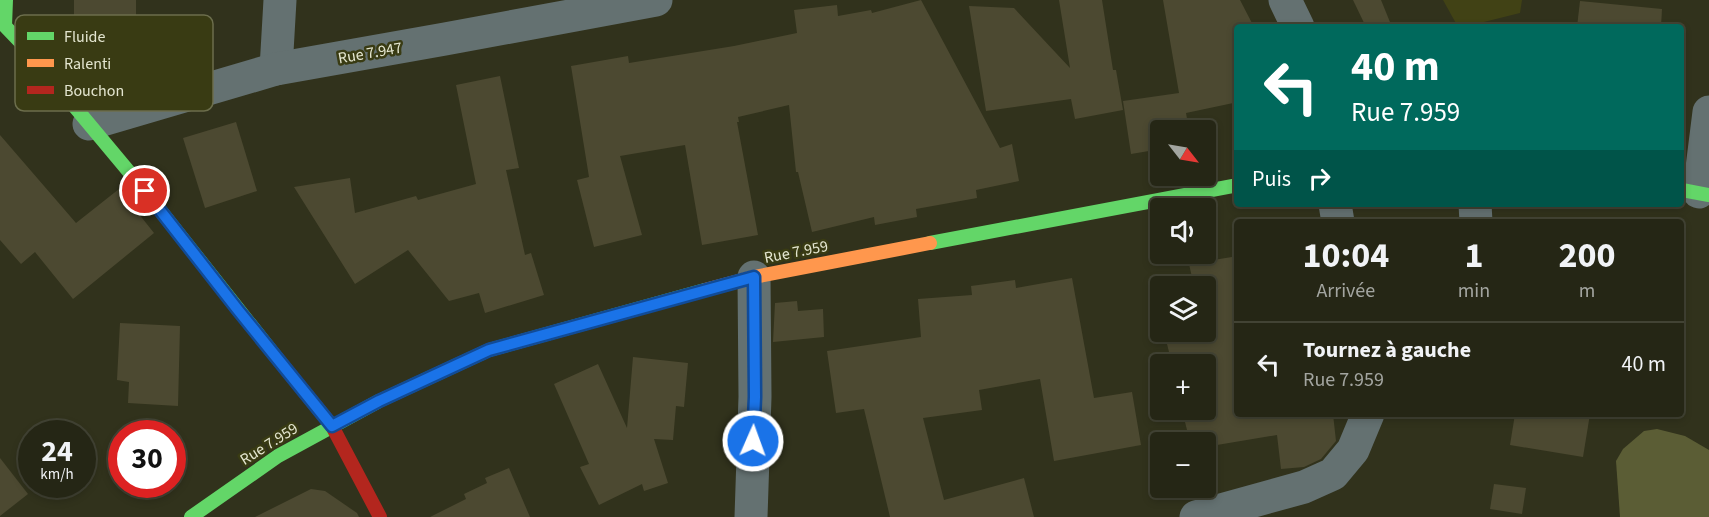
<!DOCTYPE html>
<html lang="fr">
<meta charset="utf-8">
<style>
body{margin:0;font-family:"Source Sans 3",sans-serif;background:#2d2e1e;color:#f1f3f6;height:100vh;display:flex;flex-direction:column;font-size:22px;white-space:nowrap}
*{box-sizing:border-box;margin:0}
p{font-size:20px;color:#a3a5a0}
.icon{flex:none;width:33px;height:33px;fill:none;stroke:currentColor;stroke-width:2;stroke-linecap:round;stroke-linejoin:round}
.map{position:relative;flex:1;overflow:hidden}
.side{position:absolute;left:1234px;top:219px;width:450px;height:198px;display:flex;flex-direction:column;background:#252615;border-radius:6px;box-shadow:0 3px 9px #0003,0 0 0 2px #424334}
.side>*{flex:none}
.guide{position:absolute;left:1234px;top:24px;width:450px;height:183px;border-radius:6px;box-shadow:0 3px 9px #0003,0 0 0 2px #424334;background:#00695c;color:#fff;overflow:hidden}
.needle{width:39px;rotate:121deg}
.controls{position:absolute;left:1150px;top:120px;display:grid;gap:12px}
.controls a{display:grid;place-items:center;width:66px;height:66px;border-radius:6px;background:#252615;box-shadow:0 3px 9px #0003,0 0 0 2px #424334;font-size:30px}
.speed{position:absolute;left:18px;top:420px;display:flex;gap:12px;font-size:30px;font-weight:700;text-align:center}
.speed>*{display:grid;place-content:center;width:78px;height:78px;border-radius:50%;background:#252615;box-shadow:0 3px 9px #0003,0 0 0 2px #424334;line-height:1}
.speed small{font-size:15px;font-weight:400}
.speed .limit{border:9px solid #d22;background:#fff;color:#111}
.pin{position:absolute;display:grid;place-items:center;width:51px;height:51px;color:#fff;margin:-26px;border:3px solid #fff;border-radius:50%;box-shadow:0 2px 6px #0007}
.me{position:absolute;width:66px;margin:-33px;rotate:2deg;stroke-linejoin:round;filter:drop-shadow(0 0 4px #0008)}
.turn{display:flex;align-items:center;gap:21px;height:126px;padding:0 18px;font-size:27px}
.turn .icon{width:78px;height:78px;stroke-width:2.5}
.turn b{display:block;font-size:42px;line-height:51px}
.then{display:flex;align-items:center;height:57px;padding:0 18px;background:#0003;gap:12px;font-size:22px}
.eta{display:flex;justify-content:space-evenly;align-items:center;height:102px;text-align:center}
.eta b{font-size:36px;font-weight:700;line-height:42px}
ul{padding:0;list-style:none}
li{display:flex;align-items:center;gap:18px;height:84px;padding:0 18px;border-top:2px solid #424334}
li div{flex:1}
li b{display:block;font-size:22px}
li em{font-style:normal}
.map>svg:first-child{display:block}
</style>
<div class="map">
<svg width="1709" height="517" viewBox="0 0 1709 517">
<rect width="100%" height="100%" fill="#31321c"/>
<polygon fill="#414215" points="1443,0 1522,0 1520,13 1464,27 1458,27"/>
<polygon fill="#5b5d35" points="1657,429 1685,436 1709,450 1709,517 1620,517 1616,461 1623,449 1644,431"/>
<g fill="#4c4931">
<rect x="74" y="0" width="62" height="25"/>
<polygon points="921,0 1000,148 1012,144 1019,181 976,190 977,198 916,209 917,217 875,225 874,217 812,232 798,172 796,172 789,105 738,117 739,122 737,122 758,235 702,245 685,145 620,156 642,235 594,247 577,180 589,177 571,66 628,56 629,63 734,46 797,33 794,10 837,5 838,16 871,10 872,13"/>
<polygon points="1059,0 1102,0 1113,70 1116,70 1123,110 1075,119 1071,99 986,111 969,6 1014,8 1070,68"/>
<polygon points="1163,0 1240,0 1254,27 1238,27 1238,102 1186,113 1189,130 1161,130 1161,149 1131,154 1123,101 1179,93"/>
<polygon points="1353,0 1381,0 1392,27 1366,27"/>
<polygon points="1580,1 1662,9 1661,27 1577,27"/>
<polygon points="500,76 519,168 506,170 525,255 531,253 544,295 485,313 479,293 449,301 408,250 355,284 294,187 350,178 355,213 416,196 418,200 476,184 456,85"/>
<polygon points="236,122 257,191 205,208 183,138"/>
<polygon points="0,135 76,223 119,189 154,233 73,299 35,252 21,264 0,240"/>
<polygon points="1238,256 1238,414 1333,414 1336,441 1321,459 1304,467 1281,469 1277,435 1211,446 1210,442 1190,442 1182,410 1206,410 1206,364 1172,364 1164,332 1206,332 1206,286 1194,286 1189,264"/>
<polygon points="1072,278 1094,398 1132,392 1141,445 1054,461 1040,379 979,390 982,410 923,418 944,500 1024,478 1034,517 890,517 864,409 836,413 827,351 921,337 918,299 972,295 971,286 1015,280 1016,288"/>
<polygon points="797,301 798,311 823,309 824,337 773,342 775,303"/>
<polygon points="120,323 180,326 178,406 128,403 129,382 117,380"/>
<polygon points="633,357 688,363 684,407 676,406 673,440 654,439 668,483 644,491 642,484 599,505 580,467 589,464 554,384 598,364 627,428"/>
<polygon points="1515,414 1590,414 1583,457 1510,445"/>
<polygon points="0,458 28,494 0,516"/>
<polygon points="509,468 530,517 430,517 466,499 464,494 487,483 485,478"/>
<polygon points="1494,484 1526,488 1522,514 1490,509"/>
<polygon points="311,489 325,491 357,513 359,517 255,517"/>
</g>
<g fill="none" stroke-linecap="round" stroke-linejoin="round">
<g stroke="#647171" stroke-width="33">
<polyline points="1285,0 1298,27"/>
<polyline points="276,69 280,0"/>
<polyline points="89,124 276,69 445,39 656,0"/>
<polyline points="1699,192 1709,112"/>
<polyline points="1335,204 1338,222"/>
<polyline points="1475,204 1476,222"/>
<polyline points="751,517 755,397 754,277"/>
<polyline points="1196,517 1304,487 1333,474 1353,450 1368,414"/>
</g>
<g stroke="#63d668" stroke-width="14">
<polyline points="6,0 5,26 24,46 145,191 277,358"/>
<polyline points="1682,190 1709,195"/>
<polyline points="930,243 1238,185"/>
<polyline points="191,517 278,456 379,401 489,350 705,290"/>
</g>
<polyline stroke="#ff974d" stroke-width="14" points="705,290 754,277 930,243"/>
<polyline stroke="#b3261e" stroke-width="14" points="277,358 332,426 380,517"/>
</g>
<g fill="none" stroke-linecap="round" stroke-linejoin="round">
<defs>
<polyline id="route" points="145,191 238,310 332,426 379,401 489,350 754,277 755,397 753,441"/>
</defs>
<use href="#route" stroke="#114b97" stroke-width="15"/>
<use href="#route" stroke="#1a73e8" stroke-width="10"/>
</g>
<g text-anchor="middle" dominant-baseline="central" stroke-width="5" stroke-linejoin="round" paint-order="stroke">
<g font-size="16" fill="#e4e6d0" stroke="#393b13">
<text transform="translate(370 53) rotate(-10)">Rue 7.947</text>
<text transform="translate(796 252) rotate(-11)">Rue 7.959</text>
<text transform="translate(269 444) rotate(-32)">Rue 7.959</text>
</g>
</g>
<rect x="15" y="15" width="198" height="96" rx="9" fill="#393b13" stroke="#6c6e4c" stroke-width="1.5"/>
<rect x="27" y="32" width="27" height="8" fill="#63d668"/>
<rect x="27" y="59" width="27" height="8" fill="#ff974d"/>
<rect x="27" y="86" width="27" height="8" fill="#b3261e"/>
<g font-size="16" fill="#e4e6d0">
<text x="64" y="42">Fluide</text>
<text x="64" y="69">Ralenti</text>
<text x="64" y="96">Bouchon</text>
</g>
</svg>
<div class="controls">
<a><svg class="needle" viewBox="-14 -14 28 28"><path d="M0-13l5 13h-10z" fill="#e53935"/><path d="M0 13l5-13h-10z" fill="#a3a5a0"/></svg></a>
<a><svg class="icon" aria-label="sound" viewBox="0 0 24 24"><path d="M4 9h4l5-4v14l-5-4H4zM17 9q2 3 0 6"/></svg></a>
<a><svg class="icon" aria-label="layers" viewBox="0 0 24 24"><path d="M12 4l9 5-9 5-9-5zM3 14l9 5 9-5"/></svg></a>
<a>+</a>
<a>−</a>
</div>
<div class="speed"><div>24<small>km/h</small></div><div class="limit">30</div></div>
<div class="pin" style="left:145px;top:191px;background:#d93025"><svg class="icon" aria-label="arrive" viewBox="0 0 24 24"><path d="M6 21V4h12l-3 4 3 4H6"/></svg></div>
<svg class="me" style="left:753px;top:441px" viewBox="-20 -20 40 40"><circle r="17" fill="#1a73e8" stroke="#fff" stroke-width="3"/><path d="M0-11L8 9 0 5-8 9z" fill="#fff"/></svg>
<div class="guide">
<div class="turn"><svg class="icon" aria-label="left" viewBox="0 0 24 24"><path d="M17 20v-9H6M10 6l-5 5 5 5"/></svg><div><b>40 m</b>Rue 7.959</div></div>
<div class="then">Puis<svg class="icon" aria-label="right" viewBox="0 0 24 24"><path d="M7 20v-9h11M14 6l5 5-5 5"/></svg></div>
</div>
<section class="side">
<div class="eta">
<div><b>10:04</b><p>Arrivée</p></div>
<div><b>1</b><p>min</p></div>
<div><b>200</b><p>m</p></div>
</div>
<ul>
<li><svg class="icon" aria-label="left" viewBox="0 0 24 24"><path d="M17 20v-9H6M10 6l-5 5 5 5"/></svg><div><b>Tournez à gauche</b><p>Rue 7.959</p></div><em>40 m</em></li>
</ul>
</section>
</div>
